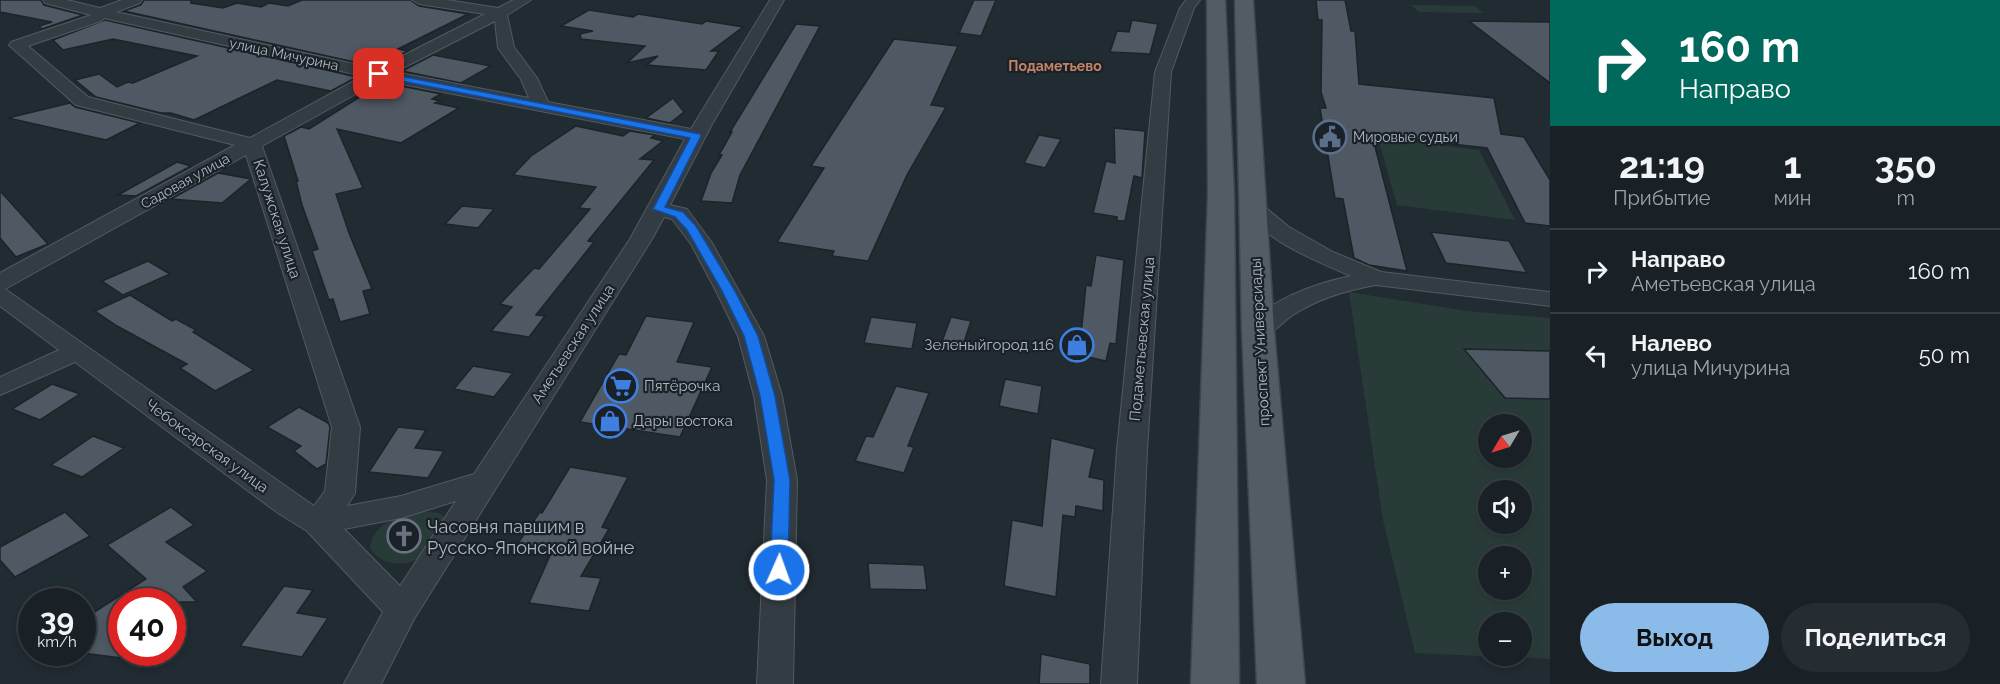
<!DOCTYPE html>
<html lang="ru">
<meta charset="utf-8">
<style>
body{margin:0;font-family:Raleway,sans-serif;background:#262d32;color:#f1f3f6;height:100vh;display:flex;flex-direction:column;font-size:22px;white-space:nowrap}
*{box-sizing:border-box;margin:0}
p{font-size:20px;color:#9fa3a7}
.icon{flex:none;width:33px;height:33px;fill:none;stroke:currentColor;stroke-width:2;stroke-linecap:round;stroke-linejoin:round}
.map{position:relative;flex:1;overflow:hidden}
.side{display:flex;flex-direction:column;background:#192026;width:450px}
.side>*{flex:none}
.guide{background:#00695c;color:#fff;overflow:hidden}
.needle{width:39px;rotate:232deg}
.tools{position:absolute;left:1478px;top:414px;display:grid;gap:12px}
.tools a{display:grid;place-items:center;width:54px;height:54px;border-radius:50%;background:#192026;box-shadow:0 3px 9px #0003,0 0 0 2px #373e43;font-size:30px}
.speed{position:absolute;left:18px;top:588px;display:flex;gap:12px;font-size:30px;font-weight:700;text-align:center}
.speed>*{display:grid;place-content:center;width:78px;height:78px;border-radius:50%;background:#192026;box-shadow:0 3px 9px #0003,0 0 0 2px #373e43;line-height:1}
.speed small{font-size:15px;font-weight:400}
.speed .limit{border:9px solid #d22;background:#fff;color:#111}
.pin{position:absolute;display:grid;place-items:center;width:51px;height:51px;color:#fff;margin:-26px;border-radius:12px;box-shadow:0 3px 9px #0006}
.me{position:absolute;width:66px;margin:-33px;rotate:2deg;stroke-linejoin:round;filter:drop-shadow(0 0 4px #0008)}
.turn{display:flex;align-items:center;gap:21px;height:126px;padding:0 30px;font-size:27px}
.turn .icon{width:78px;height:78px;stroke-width:2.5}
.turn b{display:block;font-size:42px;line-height:51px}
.eta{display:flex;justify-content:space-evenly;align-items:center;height:102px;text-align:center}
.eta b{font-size:36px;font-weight:700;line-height:42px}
.button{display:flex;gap:12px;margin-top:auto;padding:12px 30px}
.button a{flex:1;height:69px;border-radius:36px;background:#8bbbe9;color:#111;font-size:24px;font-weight:700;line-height:69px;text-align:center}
.button a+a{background:#262d32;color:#f1f3f6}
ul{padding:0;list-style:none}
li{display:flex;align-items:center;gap:18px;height:84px;padding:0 30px;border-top:2px solid #373e43}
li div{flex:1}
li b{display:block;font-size:22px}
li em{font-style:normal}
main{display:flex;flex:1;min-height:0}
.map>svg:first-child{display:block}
</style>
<main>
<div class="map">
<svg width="1550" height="684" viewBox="0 0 1550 684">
<rect width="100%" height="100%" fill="#212b32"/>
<g fill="#293b38" fill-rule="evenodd">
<polygon points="1411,5 1474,6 1484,13 1419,12"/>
<polygon points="1378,138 1479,150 1515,220 1397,205"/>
<path d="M1349,292L1466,311L1550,318V659L1415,653L1383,520ZM1488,424H1521V458H1488ZM1488,490H1521V524H1488ZM1488,556H1521V590H1488ZM1488,622H1521V656H1488Z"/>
<path d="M423,511L439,513L448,520C442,530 436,546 427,553C410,568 380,568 370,547C374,521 401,517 423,511Z"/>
</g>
<g fill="#4f5963" stroke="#1c232a" stroke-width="1.5">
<polygon points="0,0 41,0 44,5 83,15 42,29 39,26 52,22 0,12"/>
<polygon points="144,0 191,0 191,3 223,8 237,3 261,7 269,3 288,6 302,0 410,0 419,6 468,14 398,49 408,51 377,67 124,11 141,5"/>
<polygon points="974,0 996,0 981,36 959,33"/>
<polygon points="1316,0 1345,0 1351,31 1355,31 1359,84 1494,98 1501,134 1524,137 1550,180 1550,226 1525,223 1487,148 1372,135 1407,271 1369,265 1354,258 1343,199 1335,198 1320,108 1326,108 1321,92 1322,20 1318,20"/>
<polygon points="589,10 633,17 638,14 702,24 706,21 743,27 711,51 719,51 706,70 647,65 658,56 627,63 645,46 581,39 580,34 593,31 561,26"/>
<polygon points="105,20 357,77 331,91 277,80 194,120 171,113 161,113 96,97 75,80 99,74 117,87 128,82 133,83 197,56 113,39 63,50 53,40"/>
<polygon points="1132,20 1158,24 1150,54 1110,52 1117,31 1129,32"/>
<polygon points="1469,21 1550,22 1550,83"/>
<polygon points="796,24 820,26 740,175 732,203 701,201 711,173 722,155 719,155 732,132 730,132"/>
<polygon points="894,39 958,46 931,105 946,107 907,175 868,261 832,256 834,251 777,242 824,168 811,166"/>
<polygon points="433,55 491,66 461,83 402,71"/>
<polygon points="381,82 441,94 432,99 440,101 435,103 459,108 401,143 337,129 363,188 336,194 349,233 372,289 363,291 370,314 340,322 333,299 329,300 312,251 318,249 302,205 296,181 298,181 284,136 301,127 309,129 360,97 357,96"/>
<polygon points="673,98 684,112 670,123 646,118"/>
<polygon points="70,103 75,107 140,123 106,140 8,118"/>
<polygon points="576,126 623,136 630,131 655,135 651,138 663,141 640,159 654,160 588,241 594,242 536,315 545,316 529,337 491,331 512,307 500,304 534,268 539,269 590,209 579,208 596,187 513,175 531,156"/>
<polygon points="1114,128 1145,131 1142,178 1134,176 1125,221 1117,221 1117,217 1093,213 1106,161 1115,163"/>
<polygon points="1039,135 1061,139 1045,168 1024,163"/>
<polygon points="177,162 191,166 136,196 118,195"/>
<polygon points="218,173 251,179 222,203 171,199"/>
<polygon points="0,191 48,244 16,257 0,238"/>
<polygon points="462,206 494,209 478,228 445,224"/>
<polygon points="1431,232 1509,241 1527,273 1446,263"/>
<polygon points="1096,255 1124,260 1116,344 1110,343 1106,361 1079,355 1086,285 1091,286"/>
<polygon points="148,261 170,274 123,295 102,281"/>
<polygon points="130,295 172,321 176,319 196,330 193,332 254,370 215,391 180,368 187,364 117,326 95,311"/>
<polygon points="646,316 694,322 677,362 712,367 680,437 580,422 619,354 626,355"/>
<polygon points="871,317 917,323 912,349 864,343"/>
<polygon points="951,317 971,321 962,348 941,344"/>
<polygon points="1464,349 1550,351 1550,399 1505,398"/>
<polygon points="473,366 513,373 494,397 454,389"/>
<polygon points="1005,379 1042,386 1038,414 999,406"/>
<polygon points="52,384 80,394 40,420 12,409"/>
<polygon points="896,386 929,393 908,446 914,447 904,473 855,461 866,436 873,437"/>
<polygon points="299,407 328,423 330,427 326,464 317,469 294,451 301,446 267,427"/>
<polygon points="398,427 426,430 415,448 444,451 428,478 369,472"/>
<polygon points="93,436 124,448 82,477 51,465"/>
<polygon points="1051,438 1095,449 1089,477 1104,480 1103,511 1076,506 1075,517 1063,515 1056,597 1004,586 1012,520 1042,526"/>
<polygon points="570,467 628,477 602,527 609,529 581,576 601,578 589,611 529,603 552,551 518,543 540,512 542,513"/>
<polygon points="171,507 194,525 166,542 207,571 183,587 197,602 122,602 122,658 82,653 82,620 146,579 107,545"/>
<polygon points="65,512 90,536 15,577 0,560 0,547"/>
<polygon points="868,563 924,565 927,590 870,589"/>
<polygon points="284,586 313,590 297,613 328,618 302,657 240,646"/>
<polygon points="1041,654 1090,664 1090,684 1039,684"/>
</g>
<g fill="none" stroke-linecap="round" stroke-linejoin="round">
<defs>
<g id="minor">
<path d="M43,0H67L100,8L122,0H142L140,3L116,12L377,69L485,14L419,4L412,0H447L498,8L513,0H531L507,15L514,47L537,78L548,102L691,129L770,0H784L711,126L670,205L687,209L712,243L764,336L782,396L797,480L793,684H757L767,480L754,396L738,336L716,291L691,244L672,219L664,217L652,239L414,619L381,684H344L383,612L307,531L278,513L75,362L0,395V377L59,350L0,306V273L235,145L76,105L9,45L11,42L91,15L45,3ZM104,18L363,76L250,138L88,97L28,46L101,21ZM495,21L498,48L521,79L529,98L395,72ZM381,80L685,139L630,239L474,474L401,496L347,506L355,493L360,427L262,146ZM246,155L332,427L325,491L314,506L5,289ZM456,501L400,586L344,529L401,518Z"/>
<polygon points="1186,0 1200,0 1194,8 1171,72 1147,450 1137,684 1101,684 1117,450 1155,72 1180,8"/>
<path d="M1254,202L1261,204L1289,227L1333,252L1381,272L1550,292V306L1376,285C1347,290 1319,298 1293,315C1284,321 1276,330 1267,335C1261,338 1256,337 1249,335L1245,330C1266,300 1317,283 1351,276C1314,260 1267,242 1243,208L1247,204Z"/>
</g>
<g id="major">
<polygon points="1207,0 1225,0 1234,195 1239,684 1191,684 1208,195"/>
<polygon points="1235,0 1253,0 1274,330 1305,684 1257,684 1242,330"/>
</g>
</defs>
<use href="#minor" stroke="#525a61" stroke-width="2"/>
<use href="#major" stroke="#3e454d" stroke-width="3"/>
<use href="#minor" fill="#343c43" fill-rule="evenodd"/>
<use href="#major" fill="#525c63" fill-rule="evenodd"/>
</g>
<polygon fill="#1a73e8" stroke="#114b97" stroke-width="1.5" points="379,72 700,134 701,136 665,207 683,212 696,226 735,291 758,336 775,396 790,480 788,570 785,575 779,577 773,575 770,570 774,480 760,396 744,336 722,291 687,230 675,217 653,209 690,138 376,76 374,74"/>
<defs>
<symbol id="civic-ring" viewBox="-11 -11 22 22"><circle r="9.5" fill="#1a2128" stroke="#5c6f8a" stroke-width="1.5"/><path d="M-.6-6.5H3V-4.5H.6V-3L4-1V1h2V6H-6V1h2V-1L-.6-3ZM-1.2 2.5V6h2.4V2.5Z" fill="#5c6f8a"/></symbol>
<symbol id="shop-ring" viewBox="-11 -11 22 22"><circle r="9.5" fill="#1a2128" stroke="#3f7fe0" stroke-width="1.5"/><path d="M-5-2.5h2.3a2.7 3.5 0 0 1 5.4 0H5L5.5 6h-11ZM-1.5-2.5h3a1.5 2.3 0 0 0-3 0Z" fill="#3f7fe0"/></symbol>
<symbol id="supermarket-ring" viewBox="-11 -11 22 22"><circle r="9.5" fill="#1a2128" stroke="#3f7fe0" stroke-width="1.5"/><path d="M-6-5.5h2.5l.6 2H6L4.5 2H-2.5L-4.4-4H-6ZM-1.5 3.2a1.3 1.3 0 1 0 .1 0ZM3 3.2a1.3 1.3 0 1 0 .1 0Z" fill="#3f7fe0"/></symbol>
<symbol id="church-ring" viewBox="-11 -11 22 22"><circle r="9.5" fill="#1a2128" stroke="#6b7280" stroke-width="1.5"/><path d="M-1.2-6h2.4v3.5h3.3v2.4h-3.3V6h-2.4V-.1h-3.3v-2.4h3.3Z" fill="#6b7280"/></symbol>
</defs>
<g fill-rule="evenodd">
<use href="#civic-ring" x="1311" y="118" width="38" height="38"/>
<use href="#shop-ring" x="1058" y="326" width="38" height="38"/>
<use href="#supermarket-ring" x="602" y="367" width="38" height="38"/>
<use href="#shop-ring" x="591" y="402" width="38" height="38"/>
<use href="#church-ring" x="385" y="517" width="38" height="38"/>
</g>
<g text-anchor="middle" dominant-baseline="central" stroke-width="4.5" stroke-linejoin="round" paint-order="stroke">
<g font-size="14" fill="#aeb7c0" stroke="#1a2128">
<text transform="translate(284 54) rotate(12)">улица Мичурина</text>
<text transform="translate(185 181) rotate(-29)">Садовая улица</text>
</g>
<g font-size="14" font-weight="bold" fill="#c48366" stroke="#1a2128">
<text x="1055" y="66">Подаметьево</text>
</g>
<g font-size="14" fill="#aeb7c0" stroke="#1a2128" text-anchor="start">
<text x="1353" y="137">Мировые судьи</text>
</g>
<g font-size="15" fill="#aeb7c0" stroke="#1a2128">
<text transform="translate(277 219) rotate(72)">Калужская улица</text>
<text transform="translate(1142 339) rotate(-85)">Подаметьевская улица</text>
<text transform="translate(1260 342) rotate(-93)">проспект Универсиады</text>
<text transform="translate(573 344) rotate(-57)">Аметьевская улица</text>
<text transform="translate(207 446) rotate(36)">Чебоксарская улица</text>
</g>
<g font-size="15" fill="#aeb7c0" stroke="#1a2128" text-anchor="start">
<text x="1054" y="345" text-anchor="end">Зеленыйгород 116</text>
<text x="644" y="386">Пятёрочка</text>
<text x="633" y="421">Дары востока</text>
</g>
<g font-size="18" fill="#aeb7c0" stroke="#1a2128" text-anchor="start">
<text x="427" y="526">Часовня павшим в<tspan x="427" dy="21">Русско-Японской войне</tspan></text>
</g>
</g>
</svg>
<div class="tools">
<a><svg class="needle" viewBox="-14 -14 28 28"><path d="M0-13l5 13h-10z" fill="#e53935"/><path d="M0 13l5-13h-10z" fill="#9fa3a7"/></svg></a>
<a><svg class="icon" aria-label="sound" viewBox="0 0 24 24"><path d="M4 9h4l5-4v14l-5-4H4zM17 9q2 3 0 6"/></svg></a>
<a>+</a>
<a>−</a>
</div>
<div class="speed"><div>39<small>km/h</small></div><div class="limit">40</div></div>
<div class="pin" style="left:379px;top:74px;background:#d93025"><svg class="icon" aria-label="arrive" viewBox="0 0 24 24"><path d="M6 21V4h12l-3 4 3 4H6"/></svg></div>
<svg class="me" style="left:779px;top:570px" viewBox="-20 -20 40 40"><circle r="17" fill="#1a73e8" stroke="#fff" stroke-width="3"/><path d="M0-11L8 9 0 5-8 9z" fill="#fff"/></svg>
</div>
<section class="side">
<div class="guide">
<div class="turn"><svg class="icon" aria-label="right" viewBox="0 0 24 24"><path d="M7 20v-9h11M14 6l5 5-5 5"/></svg><div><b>160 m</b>Направо</div></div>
</div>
<div class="eta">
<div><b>21:19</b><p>Прибытие</p></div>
<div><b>1</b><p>мин</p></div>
<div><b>350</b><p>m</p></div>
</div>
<ul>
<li><svg class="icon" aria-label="right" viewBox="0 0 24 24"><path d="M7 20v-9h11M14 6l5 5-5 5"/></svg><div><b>Направо</b><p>Аметьевская улица</p></div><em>160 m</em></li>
<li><svg class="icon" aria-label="left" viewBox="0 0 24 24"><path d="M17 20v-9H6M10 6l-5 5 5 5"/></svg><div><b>Налево</b><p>улица Мичурина</p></div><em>50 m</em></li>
</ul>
<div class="button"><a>Выход</a><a>Поделиться</a></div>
</section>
</main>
